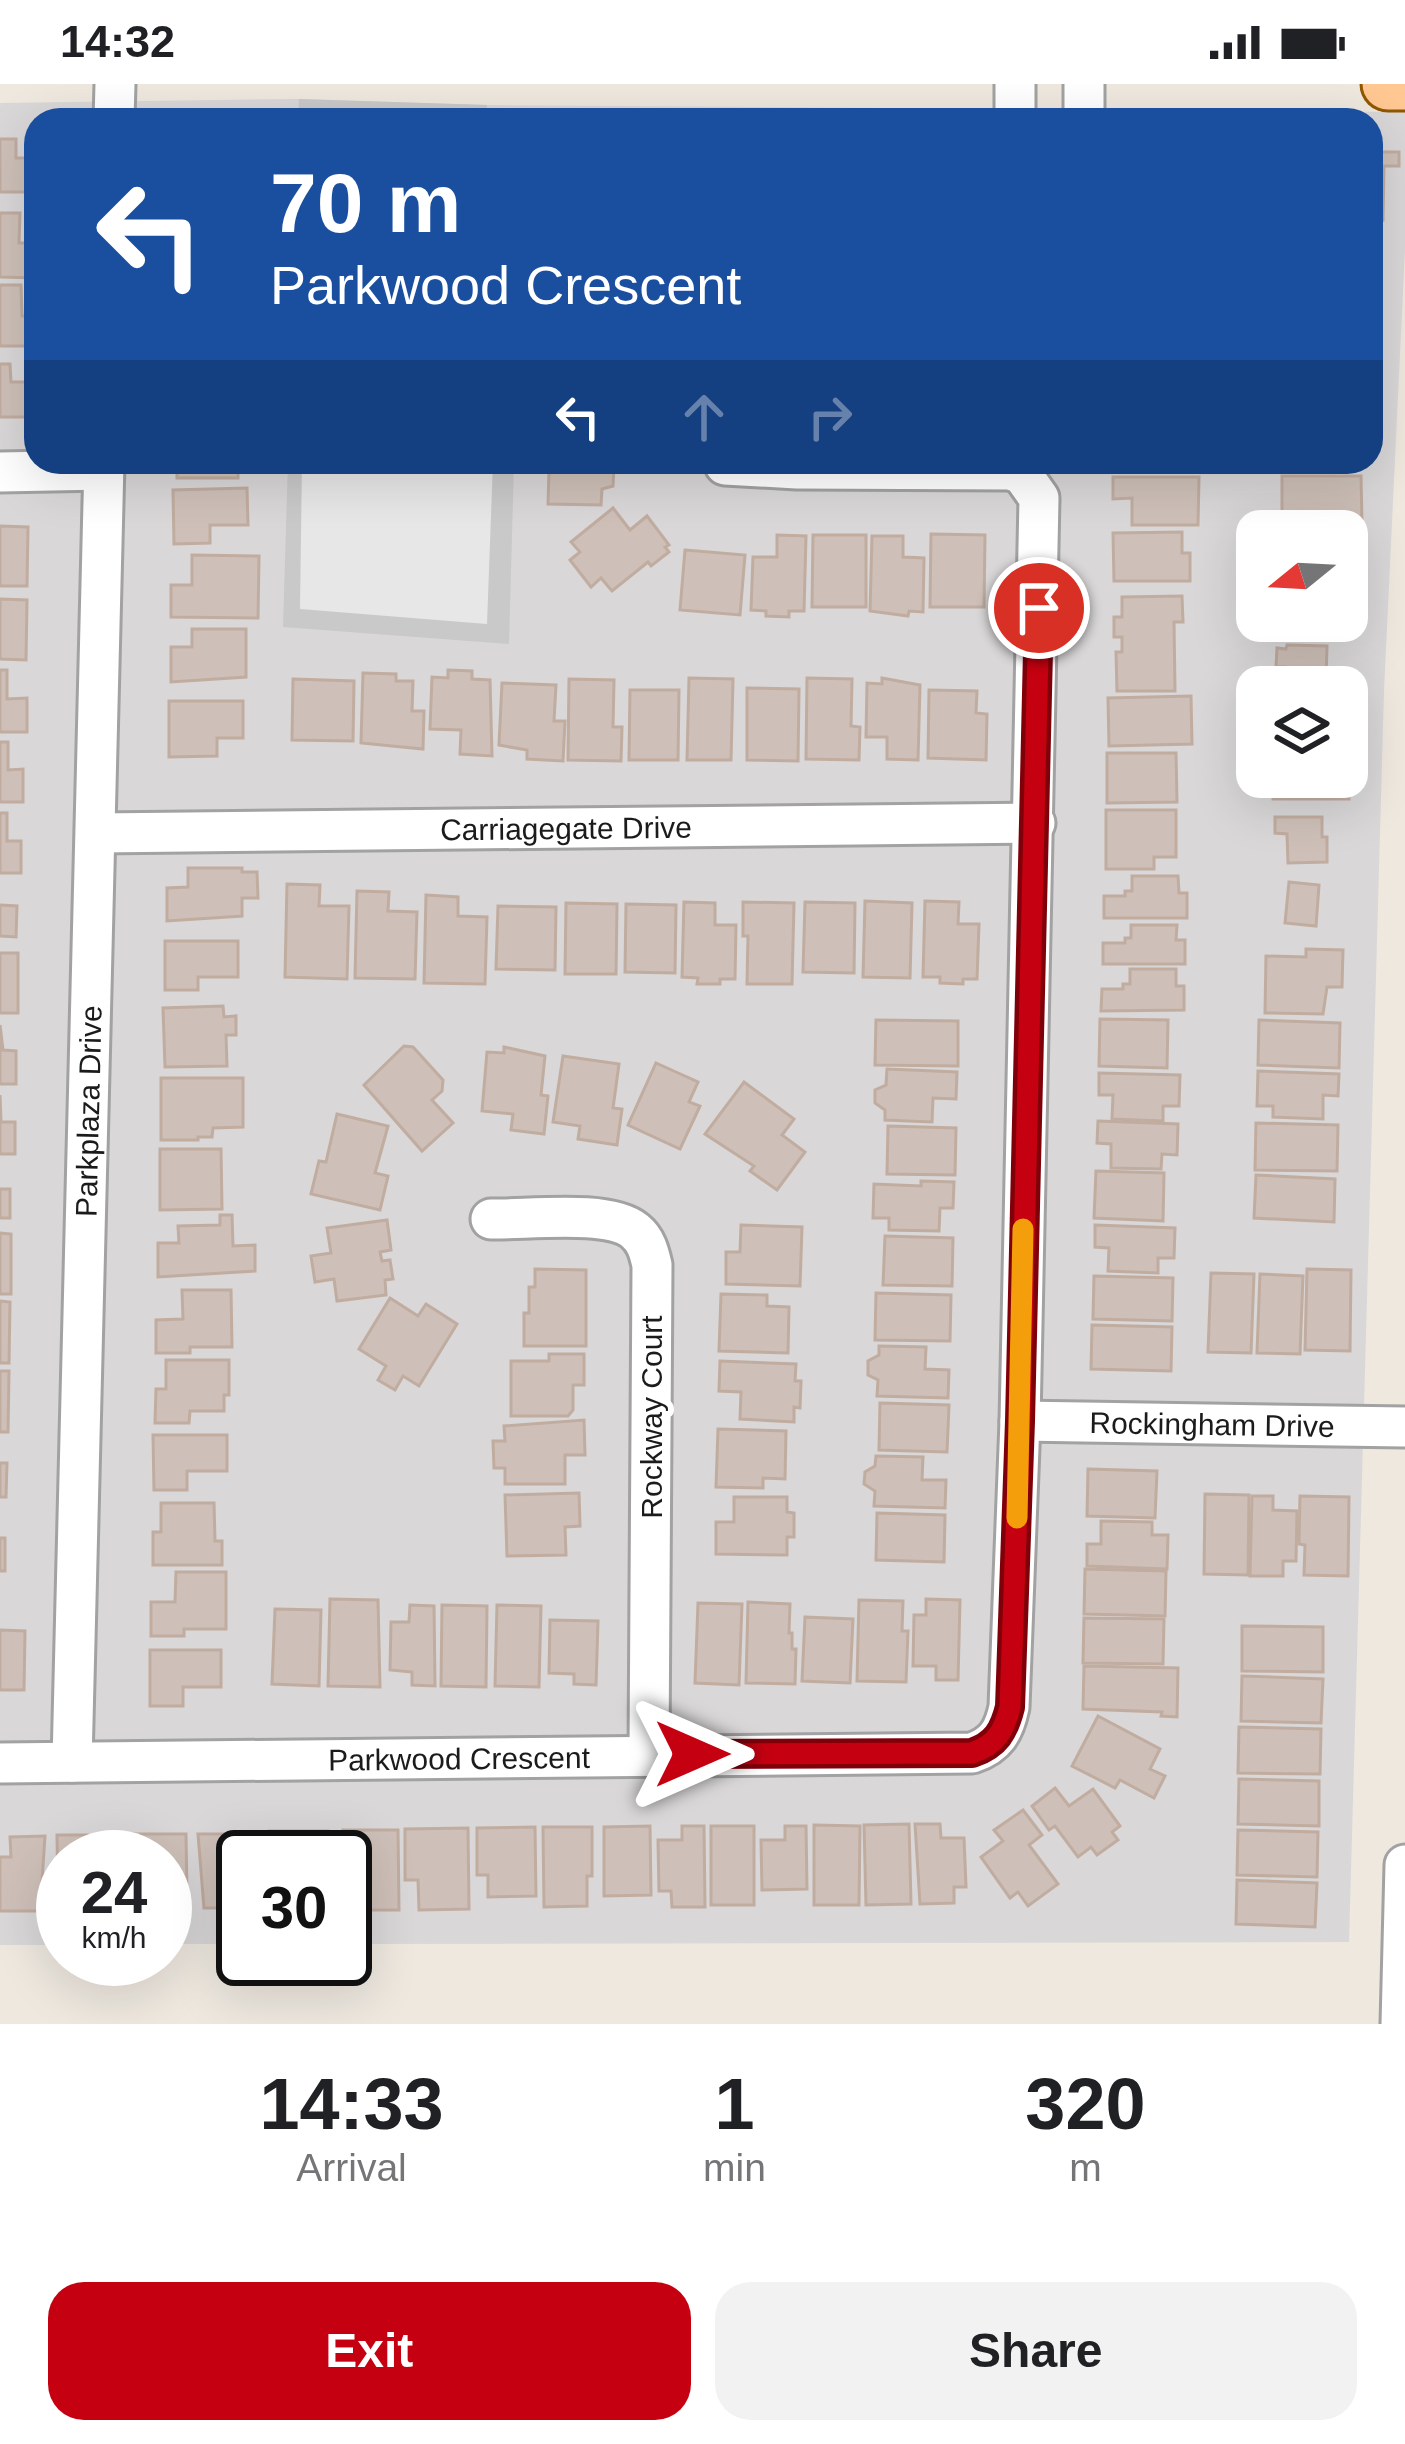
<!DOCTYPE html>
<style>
body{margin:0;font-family:Helvetica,sans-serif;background:#f2f2f2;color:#202124;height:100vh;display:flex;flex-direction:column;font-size:45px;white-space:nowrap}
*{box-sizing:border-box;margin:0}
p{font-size:39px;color:#757577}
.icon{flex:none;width:66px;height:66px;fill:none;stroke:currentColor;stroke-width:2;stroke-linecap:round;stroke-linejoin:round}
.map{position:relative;height:1940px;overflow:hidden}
.details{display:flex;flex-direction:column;background:#fff;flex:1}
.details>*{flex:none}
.top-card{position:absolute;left:24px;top:24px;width:1359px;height:366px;border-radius:36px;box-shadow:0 12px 48px #0002;background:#1a4fa0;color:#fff;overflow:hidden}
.needle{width:78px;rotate:252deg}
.tools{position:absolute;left:1236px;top:426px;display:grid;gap:24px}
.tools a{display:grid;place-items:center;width:132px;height:132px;border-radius:24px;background:#fff;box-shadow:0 12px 48px #0002;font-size:60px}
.speed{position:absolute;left:36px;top:1746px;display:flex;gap:24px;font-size:60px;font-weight:700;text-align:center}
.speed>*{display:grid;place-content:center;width:156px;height:156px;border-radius:50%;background:#fff;box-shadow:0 12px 48px #0002;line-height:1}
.speed small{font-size:30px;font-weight:400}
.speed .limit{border:6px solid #111;border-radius:18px;background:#fff;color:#111}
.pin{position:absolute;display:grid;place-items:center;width:102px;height:102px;color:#fff;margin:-51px;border:6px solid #fff;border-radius:50%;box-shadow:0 3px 12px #0007}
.me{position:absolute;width:132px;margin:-66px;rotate:90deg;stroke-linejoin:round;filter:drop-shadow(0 0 9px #0008)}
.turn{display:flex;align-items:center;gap:42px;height:252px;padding:0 48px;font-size:54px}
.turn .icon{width:156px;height:156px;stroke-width:2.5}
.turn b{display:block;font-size:84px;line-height:102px}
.lanes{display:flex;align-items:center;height:114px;padding:0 48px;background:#0003;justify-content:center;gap:60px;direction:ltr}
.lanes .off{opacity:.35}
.eta{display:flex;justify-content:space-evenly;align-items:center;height:204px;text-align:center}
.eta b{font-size:72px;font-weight:700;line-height:84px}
.button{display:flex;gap:24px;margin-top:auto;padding:24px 48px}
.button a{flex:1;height:138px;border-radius:36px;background:#c50010;color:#fff;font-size:48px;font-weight:700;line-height:138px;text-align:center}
.button a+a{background:#f2f2f2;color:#202124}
.status{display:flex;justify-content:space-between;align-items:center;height:84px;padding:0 60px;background:#fff;direction:ltr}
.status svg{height:33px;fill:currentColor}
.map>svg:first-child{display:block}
</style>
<div class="status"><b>14:32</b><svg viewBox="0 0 49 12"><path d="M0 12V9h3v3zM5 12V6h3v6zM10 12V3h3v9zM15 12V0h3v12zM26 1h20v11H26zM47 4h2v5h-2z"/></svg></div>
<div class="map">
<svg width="1405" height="1940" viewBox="0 0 1405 1940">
<rect width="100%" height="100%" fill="#eee8df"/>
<path fill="#d9d7d8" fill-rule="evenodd" d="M298,15L487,21L1405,28V165L1384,606L1349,1858L345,1860V1773H243V1860H165V1773H63V1861H0V19ZM36,36H1371V378H36ZM1257,447H1347V537H1257ZM1257,603H1347V693H1257Z"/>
<g fill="#c9c9c9">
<polygon points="299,15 487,21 487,36 298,36"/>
<polygon points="288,378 514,378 509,560 283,543"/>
</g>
<polygon fill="#e7e7e7" points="302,378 493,378 487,540 300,525"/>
<g fill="#cec0b8" stroke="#c1aca0" stroke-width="3">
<polygon points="0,55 16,55 16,74 36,74 36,108 0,108"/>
<polygon points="1371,68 1399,68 1399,82 1384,82 1383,136 1371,135"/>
<polygon points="0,129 20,129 19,159 36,159 36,194 0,193"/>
<polygon points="0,201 21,201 22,232 30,232 31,262 0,262"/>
<polygon points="0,280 10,280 11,298 30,298 30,333 0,333"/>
<rect x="177" y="378" width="61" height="16"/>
<polygon points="531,378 614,382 613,402 602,405 601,421 548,420 549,386 531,386"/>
<polygon points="1282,392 1361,392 1362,440 1282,440"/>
<polygon points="1113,393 1199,393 1198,441 1132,441 1132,414 1113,415"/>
<polygon points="247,404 248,441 210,441 210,459 174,460 173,406"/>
<polygon points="613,424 630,446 647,432 669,461 665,463 669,468 651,482 648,478 612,507 601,494 591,503 570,476 580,468 571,458"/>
<polygon points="0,442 28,443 27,502 0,502"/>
<polygon points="1271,446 1353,446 1353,464 1360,464 1360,495 1347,495 1347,447"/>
<polygon points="1182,448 1182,469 1190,469 1190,497 1114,497 1113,449"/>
<polygon points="931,450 985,451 984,523 930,523"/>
<polygon points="777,451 806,452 804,527 789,527 789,533 766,532 766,527 751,526 753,473 777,473"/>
<polygon points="813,451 866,451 866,523 812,523"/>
<polygon points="872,452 903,452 903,473 924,474 923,528 909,527 908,532 870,527"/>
<polygon points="685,466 745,471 740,531 680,526"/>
<polygon points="192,471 259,472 258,534 171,533 171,501 192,501"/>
<polygon points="1347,502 1349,551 1276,552 1276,537 1347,537"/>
<polygon points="1182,512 1183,538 1174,538 1175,607 1117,607 1116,568 1122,568 1122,553 1114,553 1114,533 1122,533 1122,513"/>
<polygon points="0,515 27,516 26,576 0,575"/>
<polygon points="192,545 246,545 246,593 171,598 171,563 192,563"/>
<polygon points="1287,561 1327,562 1326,596 1285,595 1285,583 1276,583 1277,564 1286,565"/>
<polygon points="0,586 7,586 7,615 27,614 27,648 0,648"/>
<polygon points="448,586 472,587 472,595 490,596 492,672 460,670 461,646 430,645 432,593 448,594"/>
<polygon points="363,589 396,590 396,597 413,597 412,627 424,627 423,665 361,659"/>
<polygon points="689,594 733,595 731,676 687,676"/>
<polygon points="807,594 852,595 851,642 860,643 859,676 806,675"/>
<polygon points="882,594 920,601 918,676 887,675 887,653 866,653 867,599 882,600"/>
<polygon points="293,595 354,597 353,657 292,656"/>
<polygon points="569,595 614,596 613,643 622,643 621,677 568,676"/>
<polygon points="502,599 556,601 554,637 565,637 563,677 527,675 527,666 499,661"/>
<polygon points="747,604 799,605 798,677 747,676"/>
<polygon points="630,606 679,606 678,676 629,676"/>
<polygon points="929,606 977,607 976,629 987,630 986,676 928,674"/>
<polygon points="1191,612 1192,660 1109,662 1108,614"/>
<polygon points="169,617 243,617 243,654 217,654 217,672 169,673"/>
<polygon points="0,658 8,658 8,686 23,685 23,718 0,718"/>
<polygon points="1107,669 1176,669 1177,718 1107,719"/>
<polygon points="1347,669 1349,715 1273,715 1273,693 1347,693"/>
<polygon points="1106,726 1176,726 1176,773 1154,773 1154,785 1106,785"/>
<polygon points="0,729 7,729 7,757 21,757 21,789 0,789"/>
<polygon points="1275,733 1322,733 1322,753 1327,753 1327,778 1288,779 1287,750 1275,749"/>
<polygon points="188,784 242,784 242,788 257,788 258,814 242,814 242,832 167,837 167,804 188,803"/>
<polygon points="1132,792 1178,792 1179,809 1187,809 1187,834 1104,834 1104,812 1125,812 1125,807 1132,807"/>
<polygon points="1289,798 1319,801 1316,842 1285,839"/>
<polygon points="287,800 320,801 319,822 349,822 347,895 285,893"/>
<polygon points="357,807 389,808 388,827 417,828 415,895 355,894"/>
<polygon points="426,811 458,813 458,832 487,833 485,900 424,899"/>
<polygon points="865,817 912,819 910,894 863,893"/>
<polygon points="925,817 959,818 958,840 979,840 977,895 963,895 963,900 940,899 940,893 923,893"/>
<polygon points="684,818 715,819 715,841 736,841 735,895 720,895 720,900 697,900 698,894 682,893"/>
<polygon points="743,818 794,819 792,900 747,900 748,852 743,852"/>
<polygon points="805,818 855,819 854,889 803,888"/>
<polygon points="566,819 617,820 616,890 565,890"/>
<polygon points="626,820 676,821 675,889 625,888"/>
<polygon points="0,821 17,822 16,853 0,852"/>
<polygon points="498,822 556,823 555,886 496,885"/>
<polygon points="1131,841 1177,841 1176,856 1185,856 1185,880 1103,880 1103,859 1125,859 1125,854 1131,854"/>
<polygon points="165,857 238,857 238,893 198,893 198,906 165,906"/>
<polygon points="1306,865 1343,866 1342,903 1327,903 1323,930 1265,929 1266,872 1306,873"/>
<rect x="0" y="869" width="18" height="60"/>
<polygon points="1130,885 1176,885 1176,902 1184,902 1184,926 1101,927 1102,905 1123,905 1123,900 1130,900"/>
<polygon points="223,922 224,933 236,932 236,951 226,951 227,982 165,983 163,924"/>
<polygon points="1100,935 1168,936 1167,984 1099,982"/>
<polygon points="876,936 958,937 958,982 875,981"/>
<polygon points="1259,936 1340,939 1339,984 1258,981"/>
<polygon points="0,941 3,966 16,967 16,1000 0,1000"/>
<polygon points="404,962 413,963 443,996 442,1007 432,1016 453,1039 422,1067 364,1001"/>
<polygon points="504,963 545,972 541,1011 548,1012 544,1050 511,1046 513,1030 482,1027 487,968 504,969"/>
<polygon points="563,972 619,980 613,1024 622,1025 617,1061 578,1055 580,1042 553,1038"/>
<polygon points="656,979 698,998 689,1018 700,1022 680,1065 628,1041"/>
<polygon points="887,985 957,988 956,1015 933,1014 932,1038 885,1036 885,1026 875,1019 875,1006 886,1001"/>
<polygon points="1258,987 1339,990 1338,1012 1323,1011 1323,1035 1273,1033 1273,1022 1257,1022"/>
<polygon points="1099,989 1180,991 1179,1022 1163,1022 1163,1037 1112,1035 1113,1011 1099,1011"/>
<polygon points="161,994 243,994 243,1043 213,1044 212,1053 198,1053 198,1056 161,1056"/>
<polygon points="744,998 794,1035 782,1051 805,1068 777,1106 750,1087 754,1082 705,1050"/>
<polygon points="0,1011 1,1038 15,1038 15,1070 0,1070"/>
<polygon points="337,1030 388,1042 375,1089 388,1092 380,1126 311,1110 319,1077 326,1078"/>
<polygon points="1098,1037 1178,1040 1177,1071 1162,1070 1161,1085 1111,1084 1111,1060 1097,1059"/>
<polygon points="1256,1039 1338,1041 1337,1087 1255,1086"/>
<polygon points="888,1042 956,1044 955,1091 887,1090"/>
<polygon points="160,1065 221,1065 222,1125 160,1126"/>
<polygon points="1096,1087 1164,1089 1163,1137 1094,1134"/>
<polygon points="1256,1091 1335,1095 1334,1138 1254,1134"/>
<polygon points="921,1097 954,1098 953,1124 940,1124 939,1147 889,1146 889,1134 873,1134 874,1100 921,1102"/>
<rect x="0" y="1105" width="10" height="29"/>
<polygon points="220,1131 232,1131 233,1162 255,1161 255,1187 158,1193 158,1159 179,1159 178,1142 220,1141"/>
<polygon points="387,1136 391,1166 380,1168 382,1177 390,1176 393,1195 385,1196 386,1211 337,1217 334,1195 315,1198 311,1172 331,1169 327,1144"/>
<polygon points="741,1141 802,1143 800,1202 726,1200 726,1168 740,1168"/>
<polygon points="1095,1141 1175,1144 1174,1174 1158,1174 1158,1189 1108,1187 1109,1164 1095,1163"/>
<polygon points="0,1149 11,1150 11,1210 0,1210"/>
<polygon points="885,1152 953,1154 952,1202 883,1201"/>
<polygon points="535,1185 586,1186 586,1262 524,1262 524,1229 529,1229 529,1203 535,1203"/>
<polygon points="1307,1185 1351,1186 1350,1267 1305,1266"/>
<polygon points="1211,1189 1254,1190 1251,1269 1208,1268"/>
<polygon points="1260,1190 1303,1192 1300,1270 1257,1269"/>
<polygon points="1094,1192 1173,1194 1172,1237 1093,1235"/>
<polygon points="182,1206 231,1206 232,1263 190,1263 190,1269 156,1269 156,1236 183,1235"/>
<polygon points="876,1209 951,1211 950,1257 875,1256"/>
<polygon points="721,1210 767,1211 767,1222 789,1223 788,1269 719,1267"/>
<polygon points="390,1214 418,1232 426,1220 457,1240 419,1302 403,1292 395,1306 378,1296 386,1282 359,1265"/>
<polygon points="0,1217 10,1218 9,1279 0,1279"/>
<polygon points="1092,1241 1172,1243 1171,1287 1091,1285"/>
<polygon points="879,1262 926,1263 925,1285 949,1286 948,1314 877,1312 878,1296 868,1291 868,1277 879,1271"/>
<polygon points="549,1270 584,1270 584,1301 573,1301 573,1326 568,1332 511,1332 511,1277 549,1277"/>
<polygon points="166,1276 229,1276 229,1311 224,1311 224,1327 190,1327 189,1339 155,1339 156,1305 166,1305"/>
<polygon points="720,1277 796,1280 795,1297 801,1297 800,1324 794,1323 794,1338 740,1335 741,1308 719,1307"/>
<polygon points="0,1287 9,1287 8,1348 0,1348"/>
<polygon points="880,1319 949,1321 947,1368 879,1366"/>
<polygon points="584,1336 585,1371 565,1371 565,1400 505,1400 505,1384 494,1384 493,1357 505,1357 504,1342"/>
<polygon points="718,1345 786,1347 785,1395 763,1394 763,1404 716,1403"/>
<polygon points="153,1351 227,1351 227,1387 187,1387 187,1406 154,1406"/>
<polygon points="876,1372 923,1373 922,1396 946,1396 945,1424 874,1422 875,1407 864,1400 865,1388 875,1382"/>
<polygon points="0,1379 7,1379 6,1413 0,1413"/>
<polygon points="1088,1385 1157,1387 1155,1434 1087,1432"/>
<polygon points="579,1409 580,1442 565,1443 566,1471 507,1472 505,1411"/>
<polygon points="1205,1410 1249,1411 1248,1491 1204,1490"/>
<polygon points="1252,1412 1273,1412 1273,1426 1297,1427 1296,1477 1283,1477 1283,1492 1250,1492"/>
<polygon points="1300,1412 1349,1413 1348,1492 1304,1491 1305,1461 1299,1460"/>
<polygon points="734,1413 787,1413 787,1428 794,1429 794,1453 787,1453 787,1471 716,1470 716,1438 734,1438"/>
<polygon points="161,1419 214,1419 215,1457 222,1457 222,1481 153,1481 153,1448 161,1448"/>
<polygon points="877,1429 945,1431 944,1478 876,1476"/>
<polygon points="1101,1437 1152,1438 1152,1451 1168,1451 1167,1485 1087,1482 1087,1460 1101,1460"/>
<rect x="0" y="1454" width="5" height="33"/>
<polygon points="1085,1485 1166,1487 1165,1532 1084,1530"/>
<polygon points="176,1488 226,1488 226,1545 184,1545 184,1552 151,1552 151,1518 175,1518"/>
<polygon points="330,1515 378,1516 380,1603 328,1602"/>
<polygon points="926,1515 960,1516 958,1596 936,1596 936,1582 913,1582 914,1531 926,1531"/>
<polygon points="859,1516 903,1517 902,1547 908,1547 906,1598 857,1597"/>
<polygon points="748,1518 790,1520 789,1549 792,1549 792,1565 796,1565 795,1600 746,1599"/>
<polygon points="698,1519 742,1520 739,1601 695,1599"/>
<polygon points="410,1521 434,1522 435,1602 412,1601 412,1588 390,1586 391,1538 409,1538"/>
<polygon points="442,1521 487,1522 486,1603 441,1602"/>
<polygon points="497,1521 541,1522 539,1603 495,1602"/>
<polygon points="275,1525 321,1526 319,1602 272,1600"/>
<polygon points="805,1533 853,1535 850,1599 802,1597"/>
<polygon points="1084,1534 1164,1535 1163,1580 1083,1579"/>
<polygon points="550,1536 598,1537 596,1601 574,1600 574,1590 549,1589"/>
<polygon points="1242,1542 1323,1543 1323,1588 1242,1587"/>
<polygon points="0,1546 25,1547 24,1606 0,1606"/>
<polygon points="150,1566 221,1566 221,1603 183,1603 183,1622 150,1622"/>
<polygon points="1084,1582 1178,1584 1177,1633 1161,1632 1162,1628 1083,1625"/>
<polygon points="1242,1592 1323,1595 1321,1639 1241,1637"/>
<polygon points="1098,1632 1160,1665 1150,1685 1165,1692 1154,1714 1120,1696 1115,1704 1072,1682"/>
<polygon points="1239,1643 1321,1645 1320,1690 1238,1689"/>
<polygon points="1239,1695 1319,1697 1319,1742 1238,1740"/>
<polygon points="1055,1704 1069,1722 1093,1705 1120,1742 1112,1748 1118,1756 1097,1771 1091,1763 1078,1773 1055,1742 1049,1746 1032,1722"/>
<polygon points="1023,1726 1042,1751 1029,1761 1058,1800 1028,1822 1018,1808 1010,1814 981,1773 1003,1757 994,1746"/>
<polygon points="909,1740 911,1820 866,1821 864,1741"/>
<polygon points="915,1740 940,1740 941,1754 964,1754 966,1803 954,1803 954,1819 920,1820"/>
<polygon points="814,1741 860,1742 859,1821 814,1821"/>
<polygon points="650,1742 651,1811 604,1812 604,1743"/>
<polygon points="682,1742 704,1742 705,1823 672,1823 671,1807 659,1807 658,1756 682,1756"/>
<rect x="711" y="1742" width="43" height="79"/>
<polygon points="785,1742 806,1742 807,1805 762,1806 761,1756 785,1756"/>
<polygon points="535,1743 536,1812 488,1813 488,1791 477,1791 477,1744"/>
<polygon points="543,1743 592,1743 592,1792 587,1792 587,1822 544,1823"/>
<polygon points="468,1744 469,1825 419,1826 418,1796 405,1796 405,1745"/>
<polygon points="343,1746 398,1746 399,1826 354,1826 353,1781 345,1781"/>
<polygon points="1238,1746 1318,1748 1317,1793 1237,1791"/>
<rect x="269" y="1747" width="59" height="26"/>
<polygon points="126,1750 186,1750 187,1810 165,1811 165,1773 126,1773"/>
<polygon points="198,1750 233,1750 233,1771 252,1771 243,1773 243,1824 204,1824"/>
<polygon points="57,1751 117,1751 117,1773 63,1773 63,1812 58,1812"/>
<polygon points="45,1752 40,1827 0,1827 0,1773 11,1773 10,1753"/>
<polygon points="1237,1796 1317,1799 1315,1843 1236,1840"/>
</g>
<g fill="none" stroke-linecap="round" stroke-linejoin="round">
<defs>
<g id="minor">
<polyline points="1015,0 1015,36"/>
<polyline points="114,36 115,0"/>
<polyline points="1084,36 1084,0"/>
<polyline points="0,388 104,386"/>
<path id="s1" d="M98,749L1035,739"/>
<path d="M491,1135C526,1136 609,1125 635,1147C646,1156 649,1168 652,1181L649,1670"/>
<path id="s2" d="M1020,1337L1405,1343"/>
<path id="s3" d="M72,1678L104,378"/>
<path id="s4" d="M0,1679L972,1669C996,1661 1004,1647 1009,1623L1020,1337L1039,414L1022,390L1010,386L797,385L725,381"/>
<polyline points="1401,1940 1405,1781"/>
</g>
<polyline id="major" points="1388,0 1405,0"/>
</defs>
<use href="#minor" stroke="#a2a2a2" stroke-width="45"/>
<use href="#major" stroke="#915600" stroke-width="57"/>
<use href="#minor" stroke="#fff" stroke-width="39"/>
<use href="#major" stroke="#ffc792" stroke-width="51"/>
</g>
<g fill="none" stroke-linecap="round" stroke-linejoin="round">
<defs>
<path id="route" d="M692,1670L972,1669C996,1661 1004,1647 1010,1623L1020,1337L1039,524"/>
</defs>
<use href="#route" stroke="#80000a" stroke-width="30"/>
<use href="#route" stroke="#c50010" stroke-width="21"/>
<polyline stroke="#f59e0b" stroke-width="21" points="1017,1434 1023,1145"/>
</g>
<g text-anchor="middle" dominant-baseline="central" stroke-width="12" stroke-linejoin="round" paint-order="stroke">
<g font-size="30" fill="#1b1b1b" stroke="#fff">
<text stroke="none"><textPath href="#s1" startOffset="468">Carriagegate Drive</textPath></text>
<text stroke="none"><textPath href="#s3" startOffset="651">Parkplaza Drive</textPath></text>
<text transform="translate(651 1333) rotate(-90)">Rockway Court</text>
<text stroke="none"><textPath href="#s2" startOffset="192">Rockingham Drive</textPath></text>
<text stroke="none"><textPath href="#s4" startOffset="459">Parkwood Crescent</textPath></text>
</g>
</g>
</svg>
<div class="tools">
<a><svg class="needle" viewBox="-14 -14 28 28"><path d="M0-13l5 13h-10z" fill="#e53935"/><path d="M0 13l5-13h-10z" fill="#757577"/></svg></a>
<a><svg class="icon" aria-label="layers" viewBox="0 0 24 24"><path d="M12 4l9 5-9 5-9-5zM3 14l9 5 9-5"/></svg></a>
</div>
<div class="speed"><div>24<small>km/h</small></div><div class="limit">30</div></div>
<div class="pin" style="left:1039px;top:524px;background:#d93025"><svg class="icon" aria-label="arrive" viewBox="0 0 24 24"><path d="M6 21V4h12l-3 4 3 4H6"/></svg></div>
<svg class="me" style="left:692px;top:1670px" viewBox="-20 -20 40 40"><path d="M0-17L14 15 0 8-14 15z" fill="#c50010" stroke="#fff" stroke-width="4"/></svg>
<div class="top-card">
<div class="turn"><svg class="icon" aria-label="left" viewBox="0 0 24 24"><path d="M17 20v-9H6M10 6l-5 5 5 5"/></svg><div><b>70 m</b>Parkwood Crescent</div></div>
<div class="lanes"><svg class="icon" aria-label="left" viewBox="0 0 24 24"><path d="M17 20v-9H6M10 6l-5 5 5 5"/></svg><svg class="icon off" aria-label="ahead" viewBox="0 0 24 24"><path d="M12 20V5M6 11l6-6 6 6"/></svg><svg class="icon off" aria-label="right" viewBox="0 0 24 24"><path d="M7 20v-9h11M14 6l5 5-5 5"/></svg></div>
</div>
</div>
<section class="details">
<div class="eta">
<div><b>14:33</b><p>Arrival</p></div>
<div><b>1</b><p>min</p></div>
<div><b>320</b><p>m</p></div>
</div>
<div class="button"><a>Exit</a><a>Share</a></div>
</section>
